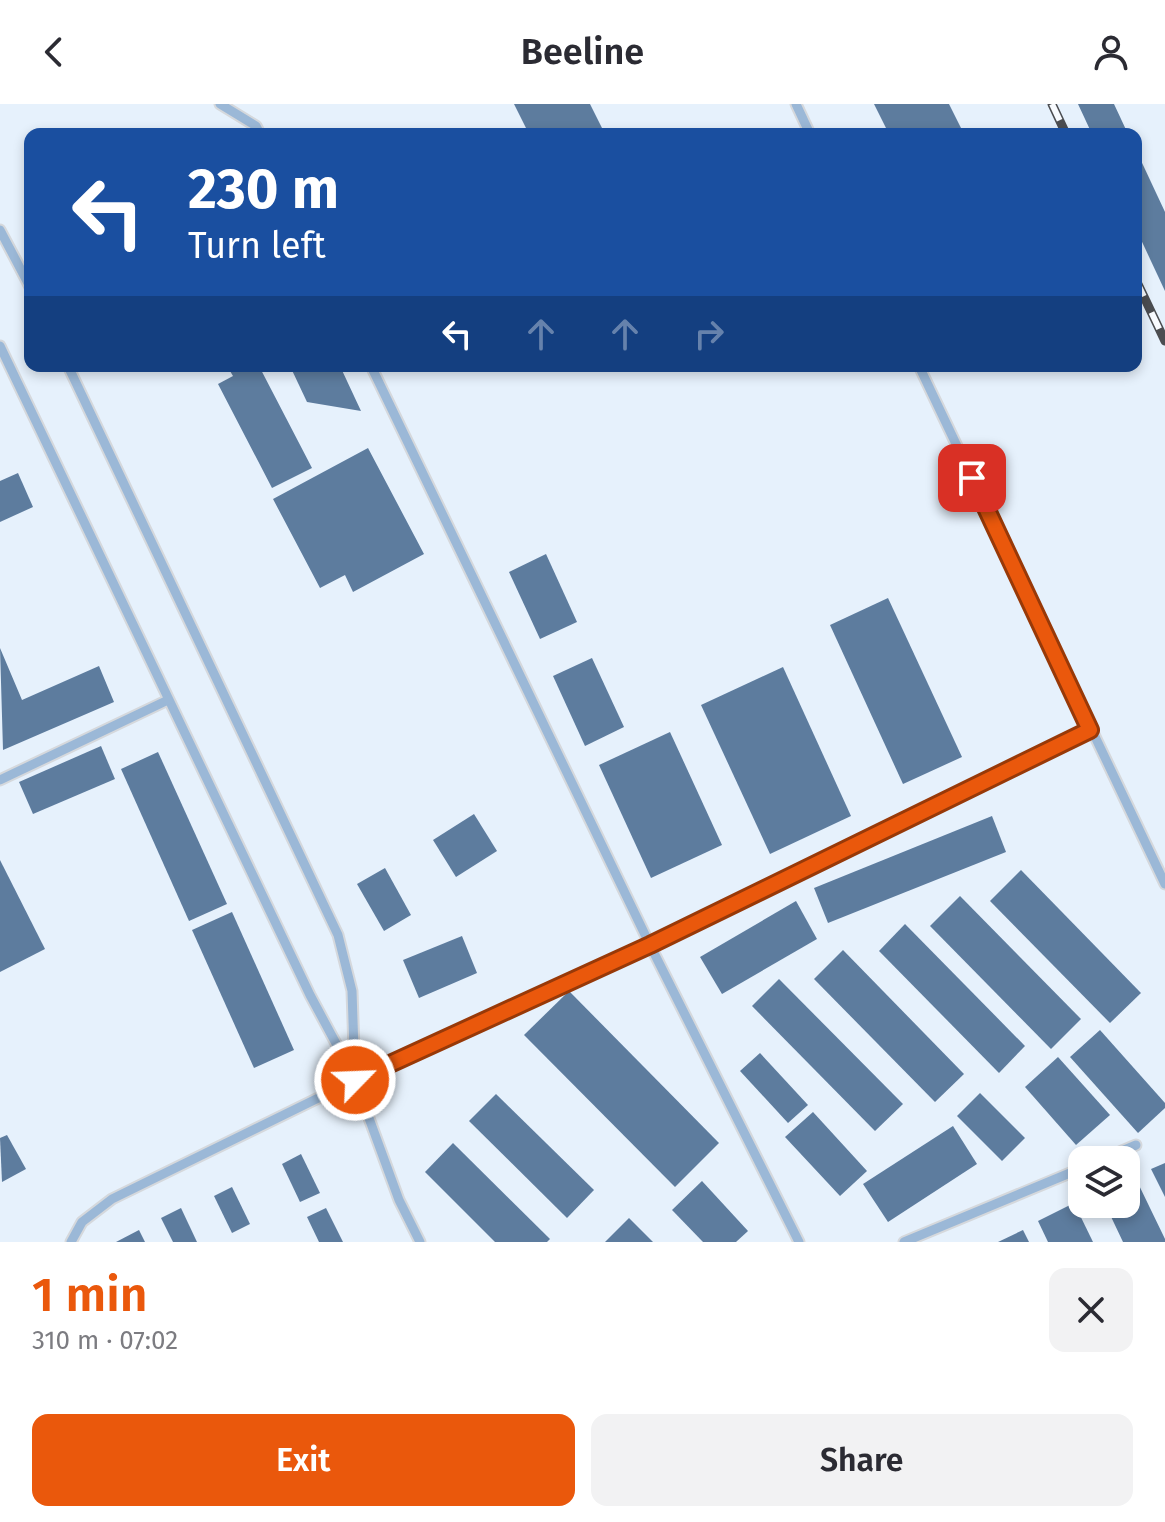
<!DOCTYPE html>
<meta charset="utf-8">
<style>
body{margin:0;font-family:"Fira Sans",sans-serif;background:#f2f2f3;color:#2b2b33;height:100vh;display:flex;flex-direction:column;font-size:30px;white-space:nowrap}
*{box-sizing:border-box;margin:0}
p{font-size:26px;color:#7c7c81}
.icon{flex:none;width:44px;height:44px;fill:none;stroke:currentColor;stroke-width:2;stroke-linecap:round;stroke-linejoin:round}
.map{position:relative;height:1138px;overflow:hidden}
.drawer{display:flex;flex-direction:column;background:#fff;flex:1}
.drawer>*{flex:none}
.guide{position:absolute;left:24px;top:24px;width:1118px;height:244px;border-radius:16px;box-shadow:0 4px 12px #0003;background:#1a4fa0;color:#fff;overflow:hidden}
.tools{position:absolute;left:1068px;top:1042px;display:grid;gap:16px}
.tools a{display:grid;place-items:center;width:72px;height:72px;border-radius:16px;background:#fff;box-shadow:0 4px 12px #0003;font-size:40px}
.pin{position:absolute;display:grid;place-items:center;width:68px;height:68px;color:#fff;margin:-34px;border-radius:16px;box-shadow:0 4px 12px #0006}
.me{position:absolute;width:88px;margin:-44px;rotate:66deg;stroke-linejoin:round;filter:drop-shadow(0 0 6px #0008)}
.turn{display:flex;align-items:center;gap:28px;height:168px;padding:0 32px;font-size:36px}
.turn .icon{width:104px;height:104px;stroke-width:2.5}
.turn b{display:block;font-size:56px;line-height:68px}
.lanes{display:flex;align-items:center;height:76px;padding:0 32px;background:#0003;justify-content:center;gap:40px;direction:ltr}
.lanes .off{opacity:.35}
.round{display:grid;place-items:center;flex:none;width:84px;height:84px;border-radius:16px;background:#f2f2f3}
.headline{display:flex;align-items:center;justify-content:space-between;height:136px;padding:0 32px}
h1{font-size:48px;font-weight:600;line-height:60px;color:#ea580c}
.button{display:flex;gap:16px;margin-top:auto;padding:16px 32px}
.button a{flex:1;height:92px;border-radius:16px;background:#ea580c;color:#fff;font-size:32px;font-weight:600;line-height:92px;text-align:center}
.button a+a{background:#f2f2f3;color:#2b2b33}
header{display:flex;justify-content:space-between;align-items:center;height:104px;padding:0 32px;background:#fff;font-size:36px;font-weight:600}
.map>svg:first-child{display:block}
</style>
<header><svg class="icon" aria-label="back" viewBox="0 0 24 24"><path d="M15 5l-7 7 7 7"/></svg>Beeline<svg class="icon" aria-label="person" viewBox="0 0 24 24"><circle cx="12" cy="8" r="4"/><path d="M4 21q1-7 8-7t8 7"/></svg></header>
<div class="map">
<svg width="1165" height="1138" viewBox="0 0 1165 1138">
<rect width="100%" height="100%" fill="#f8fbff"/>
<path fill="#e6f1fc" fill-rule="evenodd" d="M0,0H1165V1138H0ZM30,30H1136V262H30ZM1082,1056H1126V1100H1082Z"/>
<g fill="#5d7c9e">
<polygon points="514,0 590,0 605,30 529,30"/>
<polygon points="874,0 949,0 964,30 889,30"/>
<polygon points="1078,0 1114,0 1128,30 1092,30"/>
<polygon points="1136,46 1165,108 1165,187 1136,125"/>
<polygon points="227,262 259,262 312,364 272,384 218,280 233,272"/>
<polygon points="290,262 340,262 361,307 307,298"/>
<polygon points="368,344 424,450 353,488 345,471 320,484 273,395"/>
<polygon points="18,369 33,403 0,418 0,377"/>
<polygon points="546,450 577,518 540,535 509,468"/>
<polygon points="888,494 962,653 903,680 830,521"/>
<polygon points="0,544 22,596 99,562 114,598 3,646"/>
<polygon points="592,554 624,623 585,642 553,572"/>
<polygon points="783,563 851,712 770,750 701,601"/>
<polygon points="670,628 722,741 651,774 599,661"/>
<polygon points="101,642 115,675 33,710 19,678"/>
<polygon points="158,648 227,800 189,817 121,665"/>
<polygon points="474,710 497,747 456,773 433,736"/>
<polygon points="992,712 1006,748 828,819 814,784"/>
<polygon points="0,756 45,845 0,868"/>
<polygon points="385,764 411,811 384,827 357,780"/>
<polygon points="1021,766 1141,889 1110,919 990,797"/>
<polygon points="960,792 1081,915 1051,945 930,822"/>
<polygon points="796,797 817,835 722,890 700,853"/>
<polygon points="232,808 294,946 254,964 192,826"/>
<polygon points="905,820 1025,942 999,969 879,847"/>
<polygon points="462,832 477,869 419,894 403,856"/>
<polygon points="843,846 964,970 935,998 814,875"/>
<polygon points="779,875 903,1000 875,1027 752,902"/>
<polygon points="569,887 719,1039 675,1083 524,931"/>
<polygon points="1100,926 1165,999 1165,1004 1138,1029 1070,953"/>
<polygon points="760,949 808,1001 788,1019 740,967"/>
<polygon points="1058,953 1110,1011 1076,1041 1025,983"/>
<polygon points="980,989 1025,1034 1002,1057 957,1012"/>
<polygon points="496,990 594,1086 567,1114 469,1017"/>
<polygon points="813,1008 867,1067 840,1092 785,1033"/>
<polygon points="953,1022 977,1060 888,1118 863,1080"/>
<polygon points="7,1031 26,1065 2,1078 0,1034"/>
<polygon points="453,1039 550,1135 547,1138 495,1138 425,1068"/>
<polygon points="301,1050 320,1089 300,1098 282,1060"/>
<polygon points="1165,1059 1165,1093 1151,1065"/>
<polygon points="1135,1073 1165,1135 1165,1138 1123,1138 1105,1100 1126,1100 1126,1077"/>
<polygon points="702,1077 748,1127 736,1138 703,1138 672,1106"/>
<polygon points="232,1083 250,1120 232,1129 214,1092"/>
<polygon points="1074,1099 1093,1138 1048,1138 1038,1117"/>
<polygon points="181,1104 197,1138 173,1138 161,1114"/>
<polygon points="326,1104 343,1138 319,1138 307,1113"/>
<polygon points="629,1114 653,1138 605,1138"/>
<polygon points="139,1126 145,1138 116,1138"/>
<polygon points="1023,1126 1029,1138 998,1138"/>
</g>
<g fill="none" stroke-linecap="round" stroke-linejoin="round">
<defs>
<g id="lane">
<polyline points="220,0 256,22 260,30"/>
<polyline points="796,0 810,30"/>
<polyline points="0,126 30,183"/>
<polyline points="0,242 310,891 354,973"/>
<polyline points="68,262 338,831 352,887 355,976 399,1096 420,1138"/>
<polyline points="371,262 650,841 799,1138"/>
<polyline points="919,262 1165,780"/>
<polyline points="0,676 168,596"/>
<polyline points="1101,1056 1136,1041"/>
<polyline points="71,1138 82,1118 112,1095 355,976 650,841 1090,626"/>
<polyline points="904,1138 1082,1064"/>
</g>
</defs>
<use href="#lane" stroke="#d5d8dc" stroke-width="13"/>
<use href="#lane" stroke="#9bb8d7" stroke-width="9"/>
<defs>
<g id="rail">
<polyline points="1052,0 1066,30"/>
<polyline points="1136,176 1165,237"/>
</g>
</defs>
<use href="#rail" stroke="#4b4d51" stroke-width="9"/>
<use href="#rail" stroke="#f8fbff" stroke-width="6" stroke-dasharray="18" stroke-linecap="butt"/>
</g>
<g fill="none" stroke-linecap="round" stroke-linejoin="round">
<defs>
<polyline id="route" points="355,976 650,841 1090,626 972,374"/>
</defs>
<use href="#route" stroke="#983908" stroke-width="20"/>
<use href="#route" stroke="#ea580c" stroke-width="14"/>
</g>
</svg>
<div class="tools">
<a><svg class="icon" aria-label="layers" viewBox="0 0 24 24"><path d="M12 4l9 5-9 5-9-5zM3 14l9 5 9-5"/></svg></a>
</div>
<div class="pin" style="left:972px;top:374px;background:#d93025"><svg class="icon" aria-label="arrive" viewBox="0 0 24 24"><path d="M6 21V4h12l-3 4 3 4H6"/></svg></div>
<svg class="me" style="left:355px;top:976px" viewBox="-20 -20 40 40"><circle r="17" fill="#ea580c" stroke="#fff" stroke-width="3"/><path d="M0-11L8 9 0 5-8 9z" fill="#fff"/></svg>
<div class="guide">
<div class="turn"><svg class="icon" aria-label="left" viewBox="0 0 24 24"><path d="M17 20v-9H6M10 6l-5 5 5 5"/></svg><div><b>230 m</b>Turn left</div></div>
<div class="lanes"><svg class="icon" aria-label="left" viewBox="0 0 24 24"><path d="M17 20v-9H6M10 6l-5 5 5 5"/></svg><svg class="icon off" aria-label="ahead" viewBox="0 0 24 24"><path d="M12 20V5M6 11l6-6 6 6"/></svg><svg class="icon off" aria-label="ahead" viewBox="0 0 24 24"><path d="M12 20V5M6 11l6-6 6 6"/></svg><svg class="icon off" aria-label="right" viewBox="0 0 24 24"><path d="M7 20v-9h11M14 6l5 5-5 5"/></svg></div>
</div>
</div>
<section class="drawer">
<div class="headline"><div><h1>1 min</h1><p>310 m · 07:02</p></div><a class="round"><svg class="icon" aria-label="close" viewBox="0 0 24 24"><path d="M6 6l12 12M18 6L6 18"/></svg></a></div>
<div class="button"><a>Exit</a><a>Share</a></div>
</section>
